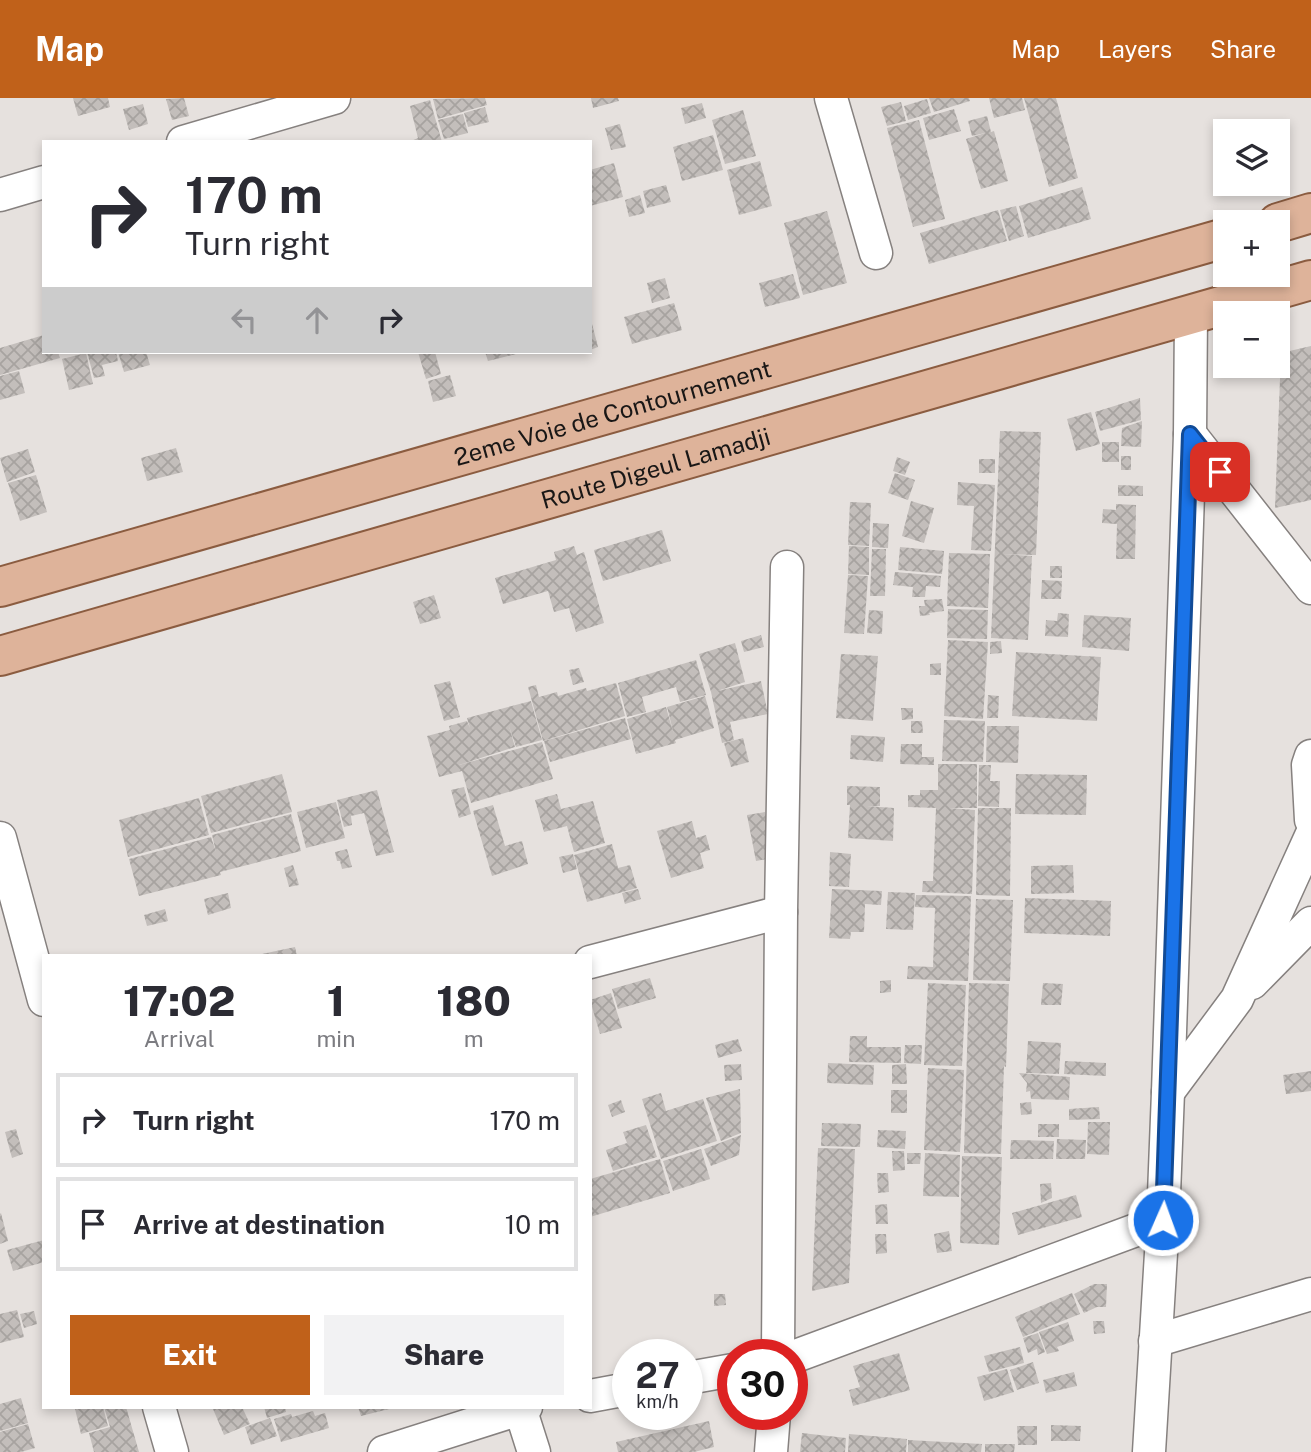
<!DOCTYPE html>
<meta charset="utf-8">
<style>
body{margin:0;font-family:"Public Sans",sans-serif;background:#f2f2f3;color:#2b2b33;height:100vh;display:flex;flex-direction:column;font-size:26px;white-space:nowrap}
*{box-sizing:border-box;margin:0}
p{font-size:23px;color:#7c7c81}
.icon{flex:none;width:38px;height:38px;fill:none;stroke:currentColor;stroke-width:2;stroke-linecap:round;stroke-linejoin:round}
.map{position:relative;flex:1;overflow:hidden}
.drawer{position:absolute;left:42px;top:856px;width:550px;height:455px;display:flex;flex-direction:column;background:#fff;border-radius:0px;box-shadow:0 4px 10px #0003}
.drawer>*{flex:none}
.top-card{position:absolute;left:42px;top:42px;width:550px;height:214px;border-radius:0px;box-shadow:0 4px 10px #0003;background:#fff;color:#2b2b33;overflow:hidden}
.controls{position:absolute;left:1213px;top:21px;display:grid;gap:14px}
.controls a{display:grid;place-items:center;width:77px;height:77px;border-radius:0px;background:#fff;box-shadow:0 4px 10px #0003;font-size:35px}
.speed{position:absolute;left:612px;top:1241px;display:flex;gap:14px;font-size:35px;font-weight:700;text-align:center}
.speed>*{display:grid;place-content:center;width:91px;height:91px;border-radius:50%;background:#fff;box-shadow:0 4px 10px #0003;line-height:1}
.speed small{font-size:18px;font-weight:400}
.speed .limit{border:10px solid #d22;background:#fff;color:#111}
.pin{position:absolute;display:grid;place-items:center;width:60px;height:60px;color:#fff;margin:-30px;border-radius:14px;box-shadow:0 4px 10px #0006}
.me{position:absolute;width:77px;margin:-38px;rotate:2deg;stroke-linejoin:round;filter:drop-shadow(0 0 5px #0008)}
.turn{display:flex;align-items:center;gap:24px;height:147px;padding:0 28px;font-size:32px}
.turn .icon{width:91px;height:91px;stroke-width:2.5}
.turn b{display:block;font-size:49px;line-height:60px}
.lanes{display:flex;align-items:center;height:66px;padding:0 28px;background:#0003;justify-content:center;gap:35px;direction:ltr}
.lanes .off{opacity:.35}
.eta{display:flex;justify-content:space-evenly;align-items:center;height:119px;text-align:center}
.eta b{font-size:42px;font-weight:800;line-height:49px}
.button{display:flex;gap:14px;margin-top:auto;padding:14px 28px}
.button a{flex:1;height:80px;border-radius:0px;background:#c0611a;color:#fff;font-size:28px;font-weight:800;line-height:80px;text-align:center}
.button a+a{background:#f2f2f3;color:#2b2b33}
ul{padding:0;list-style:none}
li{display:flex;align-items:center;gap:21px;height:94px;margin:0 14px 10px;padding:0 14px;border:4px solid #e1e1e2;border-radius:0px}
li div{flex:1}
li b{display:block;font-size:26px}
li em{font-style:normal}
header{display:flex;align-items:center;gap:42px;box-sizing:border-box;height:98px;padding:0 35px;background:#c0611a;color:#fff}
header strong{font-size:33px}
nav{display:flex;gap:38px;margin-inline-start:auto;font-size:24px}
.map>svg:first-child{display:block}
</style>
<header>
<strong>Map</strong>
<nav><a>Map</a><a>Layers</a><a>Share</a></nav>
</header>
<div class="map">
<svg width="1311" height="1354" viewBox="0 0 1311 1354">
<defs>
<pattern id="building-cross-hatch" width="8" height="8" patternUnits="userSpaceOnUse" patternTransform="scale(1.75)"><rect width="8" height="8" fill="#c3bebb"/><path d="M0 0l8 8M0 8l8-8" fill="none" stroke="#a7a3a0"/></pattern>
</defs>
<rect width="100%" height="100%" fill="#e6e1de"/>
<g fill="url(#building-cross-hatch)">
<polygon points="73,0 108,0 110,9 78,18"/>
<polygon points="184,0 189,18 172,22 166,1"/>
<polygon points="485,0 487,7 438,21 433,1"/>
<polygon points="591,0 618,0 619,3 593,10"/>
<polygon points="929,0 969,0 970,3 934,14"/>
<polygon points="989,0 1022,0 1025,12 994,20"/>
<polygon points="1024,0 1056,0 1078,80 1049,89"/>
<polygon points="927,1 931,15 908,22 904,8"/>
<polygon points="430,2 442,44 409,44 418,40 410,8"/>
<polygon points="901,4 906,23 887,28 881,9"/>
<polygon points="702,5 706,20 685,26 681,10"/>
<polygon points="143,6 148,26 129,32 123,11"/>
<polygon points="485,9 489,24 468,29 464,15"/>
<polygon points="954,11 961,33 929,42 923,20"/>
<polygon points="743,12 756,58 725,66 712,22"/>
<polygon points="463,16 468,35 444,41 438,22"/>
<polygon points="987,18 991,34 994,33 1008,83 981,91 966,41 985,35 972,38 968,23"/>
<polygon points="919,22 945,121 913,129 887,30"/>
<polygon points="620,26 626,49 611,52 605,30"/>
<polygon points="713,37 723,72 682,83 673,49"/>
<polygon points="760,63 772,108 739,117 727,72"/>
<polygon points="614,65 623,99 590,108 590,72"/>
<polygon points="666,87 671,104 647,110 643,93"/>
<polygon points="1082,89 1091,121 1028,140 1019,108"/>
<polygon points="640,97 645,115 629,119 625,102"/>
<polygon points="1016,108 1024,138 1009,143 1000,112"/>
<polygon points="998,112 1007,143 929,166 920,135"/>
<polygon points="827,113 847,185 803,197 784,125"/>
<polygon points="793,176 800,200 765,209 759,185"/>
<polygon points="665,180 670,200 652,205 647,185"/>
<polygon points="674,205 682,232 632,246 624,219"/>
<polygon points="591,222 598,249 590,252 590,223"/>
<polygon points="44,237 44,254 58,254 60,260 0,277 0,250"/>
<polygon points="1311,248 1311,402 1275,410 1281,255"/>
<polygon points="87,254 116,254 118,263 102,267 105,278 94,280"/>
<polygon points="118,254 146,254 150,267 124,274"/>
<polygon points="418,254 435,254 441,276 426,281"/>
<polygon points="485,254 520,254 520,255 488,263"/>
<polygon points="86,255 93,286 69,292 62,261"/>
<polygon points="19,273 25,295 0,302 0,278"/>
<polygon points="450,277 456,298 433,304 428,283"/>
<polygon points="1140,300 1141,322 1100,333 1095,314"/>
<polygon points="1091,314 1100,346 1076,353 1067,321"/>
<polygon points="1142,323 1141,349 1121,348 1122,330"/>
<polygon points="1000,333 1041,334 1036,457 1001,456 1032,458 1028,542 991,540"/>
<rect x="1102" y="344" width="17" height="20"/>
<polygon points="176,350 183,374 147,383 141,360"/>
<polygon points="28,351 35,374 7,384 0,360"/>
<rect x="1121" y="358" width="10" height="14"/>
<polygon points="897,359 910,364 905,377 893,373"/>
<rect x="979" y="361" width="16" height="14"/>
<polygon points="895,375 915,382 908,402 888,395"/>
<polygon points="36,377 47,414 20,423 8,385"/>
<polygon points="958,384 995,387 991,453 971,452 974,408 957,407"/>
<polygon points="1118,387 1143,388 1143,398 1118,398"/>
<polygon points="911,403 934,410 924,445 902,438"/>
<polygon points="850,404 871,405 869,448 848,447"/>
<polygon points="1116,406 1136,407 1135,461 1116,461 1117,426 1102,425 1103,411 1116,412"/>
<polygon points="873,425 889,426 888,450 872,449"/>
<polygon points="662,432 671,463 603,483 594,452"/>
<polygon points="574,448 577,457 584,454 604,525 576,534 569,510 554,514 548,493 503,506 495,480 556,462 554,454"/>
<polygon points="849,448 869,449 869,477 848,476"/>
<polygon points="900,449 944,453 942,476 898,472"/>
<polygon points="872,451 886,451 885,498 870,498"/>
<polygon points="949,455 990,456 988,510 947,508"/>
<rect x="1050" y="468" width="12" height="12"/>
<polygon points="895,474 941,478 940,489 926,488 925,499 912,499 913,489 893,487"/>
<polygon points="848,477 868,478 864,536 844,535"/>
<polygon points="1042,482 1062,483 1061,501 1041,501"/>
<polygon points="434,497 441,520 420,526 413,504"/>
<polygon points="942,501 944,513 929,515 930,517 920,518 919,508 925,508 924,502"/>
<polygon points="948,511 988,512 987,541 947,540"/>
<polygon points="869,512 883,513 882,536 867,535"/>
<polygon points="1058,515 1069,516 1068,539 1045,538 1046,522 1057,523"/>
<polygon points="1084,517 1131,520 1129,553 1082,549"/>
<polygon points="761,537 764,549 744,554 741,543"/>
<polygon points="948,542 988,544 983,621 944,618"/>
<polygon points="1001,543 1002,555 990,556 990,544"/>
<polygon points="735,545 745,584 717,593 761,583 768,616 730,624 734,642 722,645 711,594 699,556"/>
<polygon points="1016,554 1101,559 1097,623 1012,618"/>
<polygon points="841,556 878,558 873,623 836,620"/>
<polygon points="696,562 706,597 680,604 676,589 642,599 646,614 627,619 618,585"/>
<polygon points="941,565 941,577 930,577 930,566"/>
<polygon points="579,570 584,584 573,587 569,572"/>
<polygon points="450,583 460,619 444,623 434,587"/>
<polygon points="616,585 625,618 543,643 528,589 536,587 539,599 557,594 558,598 586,590 587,593"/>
<polygon points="988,597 999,598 998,620 987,620"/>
<polygon points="705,598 714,630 675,642 676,645 636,656 627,621 666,609 674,637 667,609"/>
<polygon points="531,603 542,642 516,649 509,628 515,649 459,667 542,644 553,681 471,705 462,673 439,679 427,638 450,632 449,628 467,623 470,630 467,620"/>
<polygon points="901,610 913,610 913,621 902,622"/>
<polygon points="625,620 631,641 550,664 544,643"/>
<polygon points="944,622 985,623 983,664 942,663"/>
<polygon points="911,623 922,623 923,635 911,635"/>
<polygon points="987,628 1019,628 1018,665 986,664"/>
<polygon points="851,637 885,639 883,664 850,661"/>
<polygon points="743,640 749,664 731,669 724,645"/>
<polygon points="901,646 922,646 922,659 934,659 934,667 900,666"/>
<polygon points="938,666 977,666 977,710 949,710 975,712 972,796 922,794 923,783 933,783 936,710 908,709 908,697 920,697 920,692 938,692"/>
<polygon points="979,667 991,667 990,683 1000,683 999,709 978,708"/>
<polygon points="282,676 292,714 211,735 201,698"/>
<polygon points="1016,676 1087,677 1086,717 1015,716"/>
<polygon points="847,688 880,689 880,708 867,708 894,710 893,743 848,740 850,707 847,707"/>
<polygon points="464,689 471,716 459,720 451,692"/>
<polygon points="377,692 394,754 376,758 364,715 351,718 352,727 344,729 337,702"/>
<polygon points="557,696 561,711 593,703 605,745 574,754 567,728 544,734 535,702"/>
<polygon points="199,700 209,737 128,759 119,722"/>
<polygon points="336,704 345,740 306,750 297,714"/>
<polygon points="493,707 505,748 522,743 528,766 492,778 473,713"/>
<polygon points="978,710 1011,710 1010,798 976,797"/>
<polygon points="765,714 773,760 756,763 747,717"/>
<polygon points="291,716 301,753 220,774 221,777 139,798 129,761 211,739 216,754 212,737"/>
<polygon points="692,723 696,740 706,737 710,752 700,755 704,770 671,780 657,733"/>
<polygon points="612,746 618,770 630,767 637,790 587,804 574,757"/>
<polygon points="347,751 352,769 342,771 340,763 337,763 335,754"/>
<polygon points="830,754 851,756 849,789 829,788"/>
<polygon points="573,756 577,771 563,775 559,759"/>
<polygon points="293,767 299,787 289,789 284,770"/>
<polygon points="1073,767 1074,795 1031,796 1031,768"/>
<polygon points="638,791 641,801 625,806 622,795"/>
<polygon points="832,791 882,793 881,807 865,806 864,834 851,834 850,841 829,840"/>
<polygon points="888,794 915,795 913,832 886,831"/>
<polygon points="228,795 231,810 208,817 204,801"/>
<polygon points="916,797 971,798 968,883 907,881 908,868 933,869 935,810 915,809"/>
<polygon points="1025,800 1111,803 1110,838 1024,835"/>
<polygon points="976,801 1013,802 1010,883 973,882"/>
<polygon points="165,811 168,823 147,828 144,817"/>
<polygon points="295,849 297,858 262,858 262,856"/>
<polygon points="650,880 656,900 618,911 612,891"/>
<polygon points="891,882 891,894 880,895 880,883"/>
<polygon points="928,885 966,887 962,968 924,967"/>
<polygon points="969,885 1009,886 1006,969 1004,968 1001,1056 964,1055"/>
<polygon points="1043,885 1063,886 1061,907 1041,907"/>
<polygon points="611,895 622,930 600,936 590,902"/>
<polygon points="850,938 867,938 867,949 901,949 901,965 849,964"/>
<polygon points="738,941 742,953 718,960 715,947"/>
<polygon points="1028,943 1061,945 1059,976 1026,975"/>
<polygon points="905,947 922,947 921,966 904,965"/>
<polygon points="1065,963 1106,965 1106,978 1064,976"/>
<polygon points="828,965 874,967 873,987 827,985"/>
<polygon points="741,966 742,982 725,983 724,967"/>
<polygon points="906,966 907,986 892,986 892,967"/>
<polygon points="928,970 964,972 960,1054 924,1052"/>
<polygon points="1311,973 1311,993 1286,996 1283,977"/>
<polygon points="1019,975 1070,979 1069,1002 1031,1001 1030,993 1026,994 1027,985"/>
<polygon points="740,991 741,1035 721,1043 706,1000"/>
<rect x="891" y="992" width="16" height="23"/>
<polygon points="661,995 666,1013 703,1001 717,1043 661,1061 642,1001"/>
<polygon points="621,1002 625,1014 612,1019 608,1007"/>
<polygon points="1031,1004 1032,1016 1021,1017 1020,1005"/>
<polygon points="1099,1009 1100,1021 1069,1022 1069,1011"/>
<polygon points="1088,1024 1110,1024 1109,1057 1087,1056"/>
<polygon points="822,1025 861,1026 860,1049 821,1048"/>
<rect x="1038" y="1026" width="21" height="13"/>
<polygon points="646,1027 657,1059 613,1073 606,1052 627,1045 623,1034"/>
<polygon points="16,1031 23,1056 12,1060 5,1034"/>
<polygon points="878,1032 906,1033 905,1051 877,1049"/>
<polygon points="741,1037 739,1057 711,1068 704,1051"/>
<polygon points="1057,1041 1086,1042 1085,1061 1056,1061"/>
<polygon points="1011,1042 1054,1043 1053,1061 1010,1061"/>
<polygon points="818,1050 855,1051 849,1185 812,1193"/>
<polygon points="701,1051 710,1081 673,1093 663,1063"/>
<polygon points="892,1053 904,1053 905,1072 893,1073"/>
<polygon points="907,1055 921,1055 920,1066 907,1066"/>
<polygon points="925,1055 960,1057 959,1099 923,1098"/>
<polygon points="962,1058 1002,1059 999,1147 960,1145"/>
<polygon points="660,1061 670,1095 590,1119 590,1081"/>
<polygon points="877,1075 888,1075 889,1094 878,1095"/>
<polygon points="1051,1085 1052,1100 1041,1105 1040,1086"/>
<polygon points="1076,1097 1082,1119 1018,1137 1012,1115"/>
<polygon points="887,1106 888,1126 876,1126 875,1107"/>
<polygon points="1,1115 8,1143 0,1146 0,1116"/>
<polygon points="949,1133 952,1153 937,1155 934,1136"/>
<polygon points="875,1136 886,1136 887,1155 876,1156"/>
<polygon points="44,1142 44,1164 13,1173 7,1152"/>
<polygon points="1094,1186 1107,1186 1106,1209 1097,1209 1084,1215 1074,1196"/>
<polygon points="1072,1195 1080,1216 1023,1239 1015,1219"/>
<polygon points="714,1196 725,1196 726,1207 714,1208"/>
<polygon points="17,1212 24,1239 0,1245 0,1216"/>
<polygon points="34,1213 37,1226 24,1230 20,1216"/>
<polygon points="1093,1223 1104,1223 1105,1235 1094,1236"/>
<polygon points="1068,1224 1074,1243 1057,1249 1059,1253 1047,1256 1039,1234"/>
<polygon points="1038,1235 1045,1254 1038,1257 1037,1251 1028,1255 1023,1240"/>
<polygon points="1020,1249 1024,1265 989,1274 984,1258"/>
<polygon points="899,1255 910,1292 853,1308 849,1292 860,1289 853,1268"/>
<polygon points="1033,1264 1039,1285 1017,1292 1010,1272"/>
<polygon points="1007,1271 1014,1294 984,1303 977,1279"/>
<polygon points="1074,1274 1077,1288 1046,1295 1043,1282"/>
<polygon points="21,1300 28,1325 0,1333 0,1306"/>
<polygon points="82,1309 103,1309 108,1328 81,1336 75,1311"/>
<polygon points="104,1309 126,1309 139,1354 94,1354 89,1335 110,1329"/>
<polygon points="218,1309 242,1309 250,1326 224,1337 213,1311"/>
<polygon points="264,1309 285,1309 286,1314 267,1320"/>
<polygon points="358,1309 393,1309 393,1310 361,1318"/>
<polygon points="313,1313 315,1318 325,1315 329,1330 281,1344 274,1321 291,1316 292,1319"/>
<polygon points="270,1320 277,1338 251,1347 245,1329"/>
<polygon points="709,1323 714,1349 694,1354 618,1354 616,1344"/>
<polygon points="28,1326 35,1350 21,1354 0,1354 0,1334"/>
<polygon points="1051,1327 1081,1328 1080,1343 1051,1343"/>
<polygon points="1017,1328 1037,1328 1037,1347 1018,1347"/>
<polygon points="802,1335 846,1340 845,1354 800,1354"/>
<polygon points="849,1336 907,1341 906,1354 848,1354"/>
<polygon points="908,1342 982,1346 981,1354 908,1354"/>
<polygon points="985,1346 1015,1346 1014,1354 985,1354"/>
</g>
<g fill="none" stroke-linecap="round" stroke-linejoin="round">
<defs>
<g id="minor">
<polyline points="831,0 876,155"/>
<polyline points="183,44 334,0"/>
<polyline points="0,97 44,84"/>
<polyline points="1190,336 1311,490"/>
<polyline points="1311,658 1308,667 1311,722"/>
<polyline points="0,740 44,902"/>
<polyline points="590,864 781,814"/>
<polyline points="1252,885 1311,825"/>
<polyline points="1168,994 1237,901 1311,738"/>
<polyline points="1155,1243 1311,1196"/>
<polyline points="778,1256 781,814 787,469"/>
<polyline points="793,1259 1163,1122"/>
<polyline points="688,1280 733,1272"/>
<polyline points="590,1298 628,1291"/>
<polyline points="159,1309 172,1354"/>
<polyline points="520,1310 534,1354"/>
<polyline points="384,1354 526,1309"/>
<polyline points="771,1354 774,1316"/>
<polyline points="1149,1354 1163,1122 1168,994 1190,336 1191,217"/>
</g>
<g id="major">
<polyline points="1278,125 1311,115"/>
<path id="s1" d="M0,489L1225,140"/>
<path id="s2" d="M0,558L1311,182"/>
</g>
</defs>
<use href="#minor" stroke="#86817f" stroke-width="35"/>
<use href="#major" stroke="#8b5c40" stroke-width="42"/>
<use href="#minor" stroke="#fff" stroke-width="32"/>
<use href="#major" stroke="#deb39a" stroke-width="38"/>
</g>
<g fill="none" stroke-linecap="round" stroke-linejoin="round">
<defs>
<polyline id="route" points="1163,1122 1190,336 1220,374"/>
</defs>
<use href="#route" stroke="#114b97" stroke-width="18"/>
<use href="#route" stroke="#1a73e8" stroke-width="12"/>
</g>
<g text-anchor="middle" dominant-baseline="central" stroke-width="7" stroke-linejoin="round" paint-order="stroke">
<g font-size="24" fill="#191716" stroke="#fff">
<text stroke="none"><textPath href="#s1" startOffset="637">2eme Voie de Contournement</textPath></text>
<text stroke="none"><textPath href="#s2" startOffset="682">Route Digeul Lamadji</textPath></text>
</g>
</g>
</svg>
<div class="controls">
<a><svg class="icon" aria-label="layers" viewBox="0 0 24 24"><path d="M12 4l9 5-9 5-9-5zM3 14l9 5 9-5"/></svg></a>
<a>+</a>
<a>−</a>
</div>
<div class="speed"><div>27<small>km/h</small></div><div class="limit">30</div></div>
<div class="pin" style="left:1220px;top:374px;background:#d93025"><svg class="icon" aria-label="arrive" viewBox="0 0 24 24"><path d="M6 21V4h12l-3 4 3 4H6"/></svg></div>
<svg class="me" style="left:1163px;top:1122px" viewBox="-20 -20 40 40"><circle r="17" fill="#1a73e8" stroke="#fff" stroke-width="3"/><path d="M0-11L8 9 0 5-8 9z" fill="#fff"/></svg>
<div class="top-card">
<div class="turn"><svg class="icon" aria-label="right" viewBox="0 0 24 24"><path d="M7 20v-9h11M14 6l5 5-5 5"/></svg><div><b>170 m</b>Turn right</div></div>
<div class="lanes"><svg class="icon off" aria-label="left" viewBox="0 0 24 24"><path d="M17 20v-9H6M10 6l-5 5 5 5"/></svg><svg class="icon off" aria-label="ahead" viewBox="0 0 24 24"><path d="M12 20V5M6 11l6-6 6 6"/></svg><svg class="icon" aria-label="right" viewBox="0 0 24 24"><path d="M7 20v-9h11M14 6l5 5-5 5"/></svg></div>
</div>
<section class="drawer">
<div class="eta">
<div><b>17:02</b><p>Arrival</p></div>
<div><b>1</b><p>min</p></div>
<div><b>180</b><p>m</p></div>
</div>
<ul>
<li><svg class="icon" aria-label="right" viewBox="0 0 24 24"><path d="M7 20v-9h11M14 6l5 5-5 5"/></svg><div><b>Turn right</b></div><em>170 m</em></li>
<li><svg class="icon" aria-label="arrive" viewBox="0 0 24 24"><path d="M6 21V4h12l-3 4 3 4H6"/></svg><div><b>Arrive at destination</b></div><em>10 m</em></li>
</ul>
<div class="button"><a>Exit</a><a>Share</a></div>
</section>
</div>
